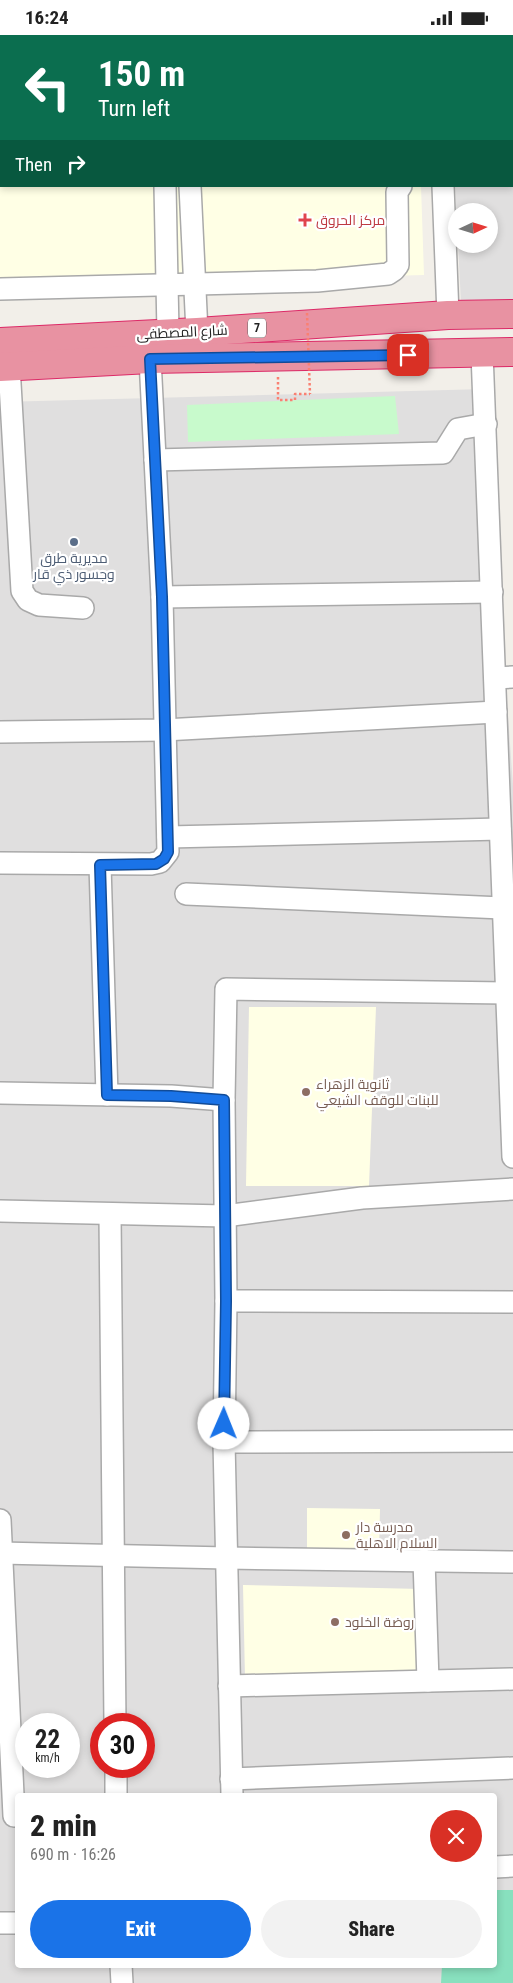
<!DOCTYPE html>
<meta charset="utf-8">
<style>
body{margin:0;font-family:"Roboto Condensed",Cairo,sans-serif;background:#f2f2f2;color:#222;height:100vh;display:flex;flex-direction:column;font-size:19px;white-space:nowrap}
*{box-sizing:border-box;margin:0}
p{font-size:16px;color:#767676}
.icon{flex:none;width:28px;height:28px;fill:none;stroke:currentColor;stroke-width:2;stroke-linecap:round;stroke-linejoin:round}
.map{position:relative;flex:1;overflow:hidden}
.side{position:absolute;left:15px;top:1758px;width:482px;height:175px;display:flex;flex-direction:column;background:#fff;border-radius:5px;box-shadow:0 2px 8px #0003}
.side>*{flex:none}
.guide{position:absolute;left:0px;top:0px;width:514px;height:152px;box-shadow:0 2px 8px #0003;background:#0b6e4f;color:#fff;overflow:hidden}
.needle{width:32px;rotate:86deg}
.controls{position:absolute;left:448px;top:168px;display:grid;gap:10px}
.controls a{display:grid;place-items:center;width:50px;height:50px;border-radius:50%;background:#fff;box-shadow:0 2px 8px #0003;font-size:25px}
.speed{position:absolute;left:15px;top:1678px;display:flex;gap:10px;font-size:25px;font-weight:700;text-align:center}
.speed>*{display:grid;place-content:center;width:65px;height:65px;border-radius:50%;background:#fff;box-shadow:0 2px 8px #0003;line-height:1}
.speed small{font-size:12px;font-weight:400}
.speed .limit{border:8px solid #d22;background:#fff;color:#111}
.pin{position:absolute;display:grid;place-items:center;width:42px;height:42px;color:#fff;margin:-21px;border-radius:10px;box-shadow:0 2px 8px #0006}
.me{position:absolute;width:55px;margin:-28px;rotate:1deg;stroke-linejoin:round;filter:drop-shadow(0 0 4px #0008)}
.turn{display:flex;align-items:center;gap:18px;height:105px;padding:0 15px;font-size:22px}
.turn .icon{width:65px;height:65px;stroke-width:2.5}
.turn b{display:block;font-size:35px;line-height:42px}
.then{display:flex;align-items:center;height:48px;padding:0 15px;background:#0003;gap:10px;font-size:19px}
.round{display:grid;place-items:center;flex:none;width:52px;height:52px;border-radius:26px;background:#f2f2f2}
.head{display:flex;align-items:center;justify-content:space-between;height:85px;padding:0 15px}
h1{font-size:30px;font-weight:800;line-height:38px}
.primary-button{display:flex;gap:10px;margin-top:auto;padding:10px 15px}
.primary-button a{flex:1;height:58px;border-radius:30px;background:#1a73e8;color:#fff;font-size:20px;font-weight:800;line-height:58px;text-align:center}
.primary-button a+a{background:#f2f2f2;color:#222}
.status{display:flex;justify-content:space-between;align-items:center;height:35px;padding:0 25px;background:#fff;direction:ltr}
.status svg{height:14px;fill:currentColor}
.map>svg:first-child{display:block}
</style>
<div class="status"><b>16:24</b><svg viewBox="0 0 49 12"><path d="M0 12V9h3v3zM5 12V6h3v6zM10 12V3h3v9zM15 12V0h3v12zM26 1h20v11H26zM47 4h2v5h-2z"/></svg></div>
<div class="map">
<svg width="513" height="1948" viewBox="0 0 513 1948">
<rect width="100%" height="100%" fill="#f2efe9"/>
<g fill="#e0dfdf" fill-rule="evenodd">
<polygon points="446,0 513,0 513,284 462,287 458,209 489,209 489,176 456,176 456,181 455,151 512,151 512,1"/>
<path d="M485,354L513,751V1948H0V367ZM26,1689H69V1731H26ZM101,1689H144V1731H101ZM18,1760H495V1930H18Z"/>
</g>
<g fill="#ffffe5">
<polygon points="0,0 416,0 1,1 1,151 421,151 424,240 0,252"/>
<polygon points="249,972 376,972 369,1151 246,1151"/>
<polygon points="307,1473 380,1474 379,1518 307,1518"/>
<polygon points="243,1550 422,1554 423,1638 245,1643"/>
</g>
<polygon fill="#c8facc" points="395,361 399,399 188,407 187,370"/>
<polygon fill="#88e0be" points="495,1855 513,1855 513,1948 441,1948 442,1930 495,1930"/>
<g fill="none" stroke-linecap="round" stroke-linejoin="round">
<defs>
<g id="minor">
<polyline points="305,0 305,1"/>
<polyline points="436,0 436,1"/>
<polyline points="512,40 513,40"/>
<polyline points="0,56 1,56"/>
<polyline points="165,151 168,297"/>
<polyline points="190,151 197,297"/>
<polyline points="443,151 448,280"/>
<polyline points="0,254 317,246 388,239 394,235 398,230 397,157 401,151"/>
<polyline points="482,318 513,1122"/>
<polyline points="9,331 22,556 28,565 39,570 83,573"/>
<polyline points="155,425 443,418 458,394 486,389"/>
<polyline points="162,562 492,557"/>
<polyline points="495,643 513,642"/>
<polyline points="0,697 164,695 496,677"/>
<polyline points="168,802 500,794"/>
<polyline points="0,828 151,829 160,827 168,817 162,562 150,324"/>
<polyline points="100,830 107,1060"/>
<polyline points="186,859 502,873"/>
<polyline points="0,1058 171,1061 224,1065"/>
<polyline points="0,1176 225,1181 362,1163 513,1154"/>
<polyline points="110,1180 115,1689"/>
<polyline points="226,1266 513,1267"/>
<polyline points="224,1407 513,1406"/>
<polyline points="0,1485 14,1781"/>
<polyline points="0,1518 227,1523 513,1527"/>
<polyline points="424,1525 428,1646"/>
<polyline points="229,1651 513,1644"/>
<polyline points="116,1731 116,1760"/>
<polyline points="231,1744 513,1733"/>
<polyline points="232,1760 224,1407 226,1266 224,1065 226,954 506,958"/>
<polyline points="495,1832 513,1831"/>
<polyline points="0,1888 18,1888"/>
<polyline points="121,1930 122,1948"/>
</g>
<g id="highway">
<polyline points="0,307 197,297 448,280 513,279"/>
<polyline points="0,332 150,324 513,317"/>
</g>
</defs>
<use href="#minor" stroke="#a9a9a9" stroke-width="24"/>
<use href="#highway" stroke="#dc2a67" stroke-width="30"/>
<polyline stroke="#fa8072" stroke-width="2.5" stroke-dasharray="2.5 2.5" stroke-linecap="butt" points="278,342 278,365 295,365 295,359 310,359"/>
<use href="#minor" stroke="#fff" stroke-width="21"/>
<use href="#highway" stroke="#e892a2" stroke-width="28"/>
<polyline stroke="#fa8072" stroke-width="2.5" stroke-dasharray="2.5 2.5" stroke-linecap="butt" points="307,278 310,359"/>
</g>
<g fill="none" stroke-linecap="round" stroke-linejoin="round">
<defs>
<polyline id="route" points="224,1389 226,1266 224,1065 171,1061 107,1060 100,830 156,829 164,824 168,817 162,562 150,324 408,320"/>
</defs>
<use href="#route" stroke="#114b97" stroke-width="12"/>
<use href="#route" stroke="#1a73e8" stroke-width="9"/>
</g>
<path fill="#e0444e" stroke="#fff" stroke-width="2" d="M302.5 177.5h5v5h5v5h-5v5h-5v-5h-5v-5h5z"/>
<circle fill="#5c6f8a" stroke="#fff" stroke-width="2" cx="74" cy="507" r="5"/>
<g fill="#8d6e63" stroke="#fff" stroke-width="2">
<circle cx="306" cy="1057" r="5"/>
<circle cx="346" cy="1500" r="5"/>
<circle cx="335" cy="1587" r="5"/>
</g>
<g text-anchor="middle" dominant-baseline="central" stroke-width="4.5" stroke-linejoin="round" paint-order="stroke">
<rect fill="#fff" stroke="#646464" stroke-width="1" x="248" y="283.5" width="18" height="19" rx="4"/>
<g font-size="12" font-weight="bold" fill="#222">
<text x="257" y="293">7</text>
</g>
<g font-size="14" fill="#be3a42" stroke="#fff" text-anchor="start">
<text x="316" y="185">مركز الحروق</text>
</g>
<g font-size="14" fill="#222" stroke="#fff">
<text transform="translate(182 297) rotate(-3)">شارع المصطفى</text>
</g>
<g font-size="14" fill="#4e5e75" stroke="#fff">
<text x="74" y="523">مديرية طرق<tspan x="74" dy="16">وجسور ذي قار</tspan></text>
</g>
<g font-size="14" fill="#785e54" stroke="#fff" text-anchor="start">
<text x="316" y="1049">ثانوية الزهراء<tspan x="316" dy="16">للبنات للوقف الشيعي</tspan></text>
<text x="356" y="1492">مدرسة دار<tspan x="356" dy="16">السلام الاهلية</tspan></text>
<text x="345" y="1587">روضة الخلود</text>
</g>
</g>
</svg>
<div class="controls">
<a><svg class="needle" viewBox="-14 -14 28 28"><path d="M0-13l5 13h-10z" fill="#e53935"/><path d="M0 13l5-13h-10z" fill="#767676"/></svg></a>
</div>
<div class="speed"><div>22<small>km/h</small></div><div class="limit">30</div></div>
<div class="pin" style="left:408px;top:320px;background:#d93025"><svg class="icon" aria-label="arrive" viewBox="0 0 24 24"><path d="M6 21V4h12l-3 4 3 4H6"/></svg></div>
<svg class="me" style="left:224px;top:1389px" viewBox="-20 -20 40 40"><circle r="19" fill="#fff"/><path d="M0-13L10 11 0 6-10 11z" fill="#1a73e8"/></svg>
<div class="guide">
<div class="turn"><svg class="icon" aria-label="left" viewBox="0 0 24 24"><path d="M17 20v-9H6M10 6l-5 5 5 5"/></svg><div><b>150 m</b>Turn left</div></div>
<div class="then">Then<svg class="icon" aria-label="right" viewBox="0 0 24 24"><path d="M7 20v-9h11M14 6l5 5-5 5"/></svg></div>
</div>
<section class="side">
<div class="head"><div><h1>2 min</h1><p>690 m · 16:26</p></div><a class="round" style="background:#d93025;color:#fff"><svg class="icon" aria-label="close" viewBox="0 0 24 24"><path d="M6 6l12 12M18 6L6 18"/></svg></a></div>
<div class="primary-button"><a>Exit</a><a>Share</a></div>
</section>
</div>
